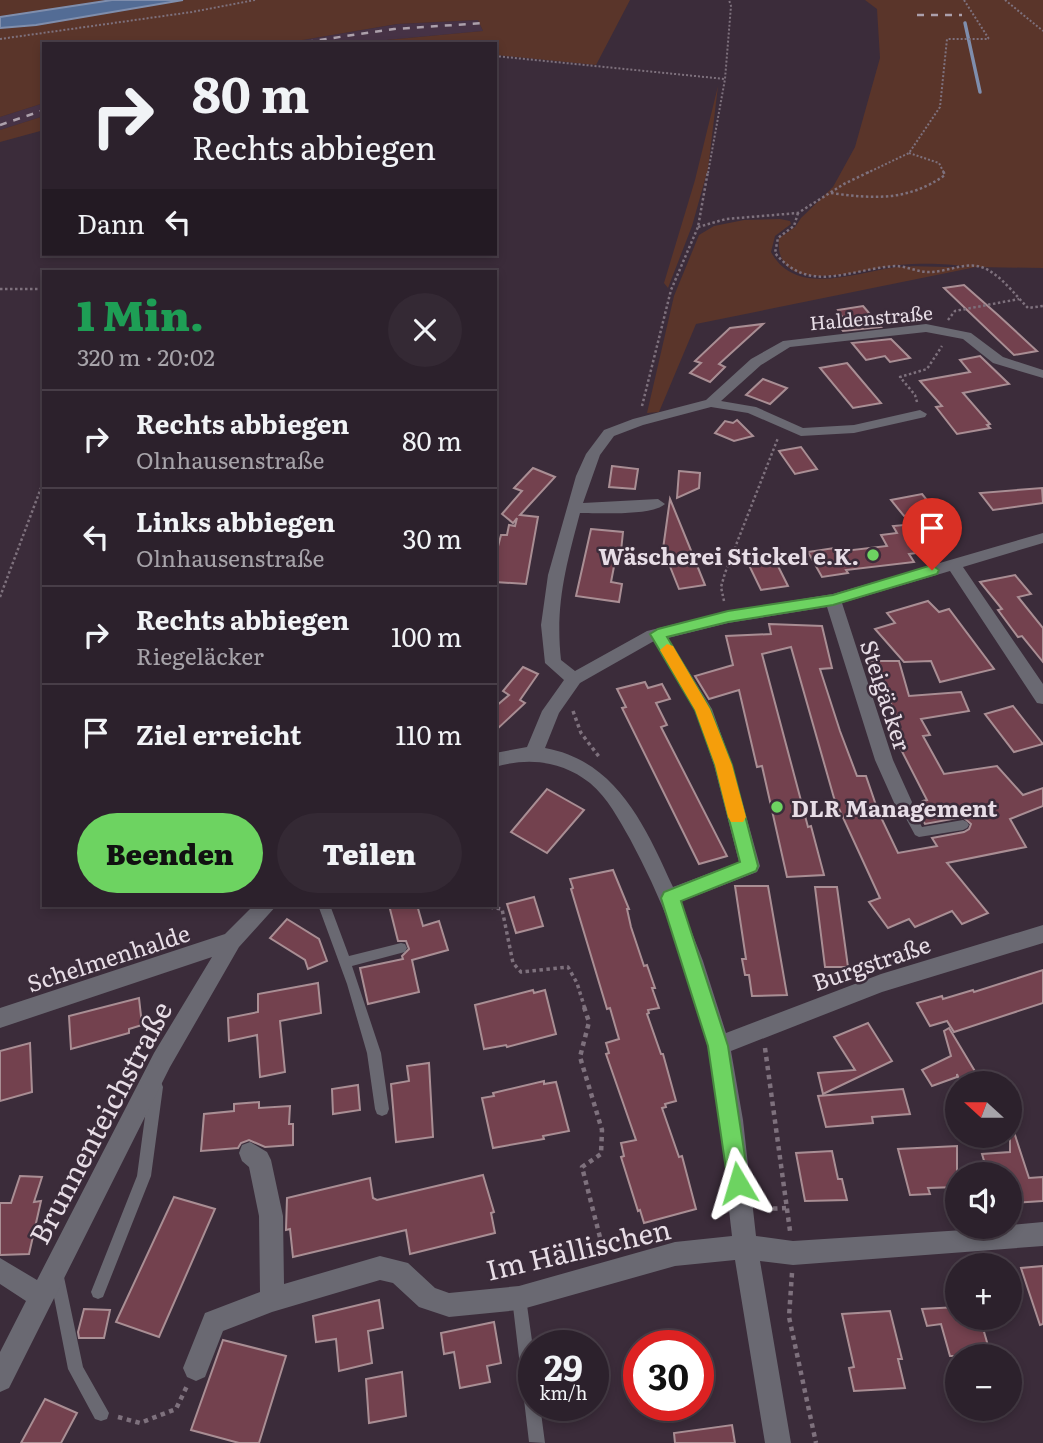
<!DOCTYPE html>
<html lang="de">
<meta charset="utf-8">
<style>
body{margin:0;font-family:Literata,serif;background:#342934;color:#f1f3f6;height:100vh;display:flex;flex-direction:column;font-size:26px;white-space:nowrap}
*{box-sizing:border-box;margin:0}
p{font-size:23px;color:#a6a3a9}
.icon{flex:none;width:38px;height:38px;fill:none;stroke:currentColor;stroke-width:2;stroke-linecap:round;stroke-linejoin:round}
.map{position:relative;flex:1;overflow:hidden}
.side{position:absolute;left:42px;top:270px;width:455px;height:637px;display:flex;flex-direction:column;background:#2c212c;border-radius:0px;box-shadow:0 4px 10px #0003,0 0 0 2px #483e48}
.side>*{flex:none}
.guide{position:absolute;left:42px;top:42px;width:455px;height:214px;border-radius:0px;box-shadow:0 4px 10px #0003,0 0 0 2px #483e48;background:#2c212c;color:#f1f3f6;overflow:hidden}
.needle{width:46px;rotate:291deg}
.fabs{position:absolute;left:945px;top:1071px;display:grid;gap:14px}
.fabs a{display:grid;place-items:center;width:77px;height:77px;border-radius:50%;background:#2c212c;box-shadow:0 4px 10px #0003,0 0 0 2px #483e48;font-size:35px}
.speed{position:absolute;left:518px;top:1330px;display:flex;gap:14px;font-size:35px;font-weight:700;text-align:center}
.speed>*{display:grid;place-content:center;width:91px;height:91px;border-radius:50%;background:#2c212c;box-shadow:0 4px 10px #0003,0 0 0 2px #483e48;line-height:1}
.speed small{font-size:18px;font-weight:400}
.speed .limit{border:10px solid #d22;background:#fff;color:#111}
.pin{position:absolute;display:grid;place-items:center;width:60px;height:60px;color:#fff;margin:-72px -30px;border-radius:50% 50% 50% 0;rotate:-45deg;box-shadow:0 0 7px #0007}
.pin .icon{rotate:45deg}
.me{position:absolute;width:77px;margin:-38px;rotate:353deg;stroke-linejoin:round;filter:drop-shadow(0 0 5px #0008)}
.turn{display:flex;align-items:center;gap:24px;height:147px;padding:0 35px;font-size:32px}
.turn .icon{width:91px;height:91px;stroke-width:2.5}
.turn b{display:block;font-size:49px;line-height:60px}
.then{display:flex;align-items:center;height:66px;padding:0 35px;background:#0003;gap:14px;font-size:26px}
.round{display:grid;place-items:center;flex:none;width:74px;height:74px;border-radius:37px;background:#342934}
.head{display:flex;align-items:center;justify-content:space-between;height:119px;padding:0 35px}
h1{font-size:42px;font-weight:800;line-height:52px;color:#1e9e55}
.action{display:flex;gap:14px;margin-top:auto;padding:14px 35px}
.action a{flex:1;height:80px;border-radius:42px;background:#6dd361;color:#111;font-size:28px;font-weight:800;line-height:80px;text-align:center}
.action a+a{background:#342934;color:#f1f3f6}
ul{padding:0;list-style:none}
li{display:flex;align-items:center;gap:21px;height:98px;padding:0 35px;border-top:2px solid #483e48}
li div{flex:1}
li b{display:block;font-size:26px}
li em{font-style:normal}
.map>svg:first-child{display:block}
</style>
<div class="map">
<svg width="1043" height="1443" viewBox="0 0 1043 1443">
<rect width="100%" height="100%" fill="#3b2c3a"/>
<g fill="#463245">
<polygon points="478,20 483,31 344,44 279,44 398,24"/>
<polygon points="44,103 44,116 0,130 0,117"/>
</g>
<g fill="#5a352a">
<polygon points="0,0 111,0 0,17"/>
<polygon points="185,0 630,0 596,65 495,55 495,44 344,44 483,31 478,20 397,24 279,44 44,44 44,103 0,117 0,28 37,25"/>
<path d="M865,0H1043V268L976,267L696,324L659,412L647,413L674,296L699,235L714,226L744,220L780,219L790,221L791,224L775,236L771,252C796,298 856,272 897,267C920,265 945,268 968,267C948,263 920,263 898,265C864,268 773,300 779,238L795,227L801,218L833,187L855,147L880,58L877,9Z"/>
<polygon points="718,86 708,169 692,226 668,288 664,283 695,180"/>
<polygon points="44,116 44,130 0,142 0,130"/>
</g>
<polygon fill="#536c95" stroke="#7f8ead" stroke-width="2" points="112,0 183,0 36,25 0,28 0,17"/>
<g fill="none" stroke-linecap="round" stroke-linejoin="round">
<polyline stroke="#7f8ead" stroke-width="3.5" points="965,23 980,92"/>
</g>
<g fill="#73414e" stroke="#a98e94" stroke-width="2">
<polygon points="964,285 998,315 1037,351 1014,355 944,288"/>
<polygon points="863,306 881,327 843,331 838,324 846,323 838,310"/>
<polygon points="763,324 719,364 725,367 710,382 690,373 701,363 695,361 730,328"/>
<polygon points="891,339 910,358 890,362 885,356 866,360 852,343"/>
<polygon points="980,356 1009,384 963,393 990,424 987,425 990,428 957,434 936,407 942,406 920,381 970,372 960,360"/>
<polygon points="847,363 881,403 853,408 820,368"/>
<polygon points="763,379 787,388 770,404 746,395"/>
<polygon points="737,420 753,436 734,441 715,433 725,421 733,423"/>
<polygon points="801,447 817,469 795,474 779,451"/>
<polygon points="612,466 638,469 635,489 609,487"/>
<polygon points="533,468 555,477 520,515 538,517 526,584 495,582 495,558 501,535 507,535 509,525 515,526 517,518 513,523 502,514 522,491 514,488"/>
<polygon points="679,471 700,473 699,488 677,498"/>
<polygon points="1042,488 1043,503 993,510 980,493"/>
<polygon points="922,494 935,510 904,516 891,500"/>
<polygon points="670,499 690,548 705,585 679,589 663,549"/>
<polygon points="915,524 931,551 909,554 914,562 846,570 848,573 822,577 808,552 834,548 836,552 887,546 881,535 897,533 893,526"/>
<polygon points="591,529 623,532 621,551 617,551 611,582 622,584 619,602 576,596"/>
<polygon points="774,558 788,586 761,590 747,561"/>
<polygon points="1015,575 1031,594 1018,597 1043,628 1043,662 1022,636 1018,637 1012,629 998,610 1002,609 980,582"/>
<polygon points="928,601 939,612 949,609 994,669 940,682 931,661 904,662 875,629 895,623 887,613"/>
<polygon points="769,624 822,626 832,668 820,669 840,731 857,776 866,776 878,811 898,853 937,846 932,838 964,832 969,829 971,824 963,817 925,824 915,806 925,804 923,801 927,800 891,730 900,729 894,710 888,697 879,697 870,661 899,661 909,696 961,692 969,711 921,719 930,735 923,736 944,774 997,766 1023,795 1043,788 1043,806 1010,819 1026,847 947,863 988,913 962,924 952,911 915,927 909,919 888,928 869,902 880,898 834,798 791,647 762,654 808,827 811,826 824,875 787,877 762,766 757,767 739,690 709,699 695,676 733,665 726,636 771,634"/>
<polygon points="523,667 538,674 520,700 525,703 495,731 495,707 509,695 503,691"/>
<polygon points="645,682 648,688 662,684 670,699 656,703 667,725 661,727 727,856 699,864 622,708 626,707 617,689"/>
<polygon points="1013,706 1027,724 1043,744 1014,752 985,714"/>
<polygon points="547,789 584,810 547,853 511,832"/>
<polygon points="613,870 629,909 627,909 631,927 644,966 647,965 655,988 652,988 659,1008 648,1010 649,1013 647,1014 661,1054 663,1054 676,1101 665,1104 666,1107 662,1108 679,1157 682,1156 696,1209 644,1223 640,1210 638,1211 621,1157 624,1156 621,1143 636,1140 606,1054 609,1053 606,1043 619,1039 610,1008 607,1009 571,889 573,888 570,879"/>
<polygon points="735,886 768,886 787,995 752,996 749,975 745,975 742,959 746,959"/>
<polygon points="815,887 837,887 848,967 825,967"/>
<polygon points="534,897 543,926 516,933 507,904"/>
<polygon points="389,905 417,905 423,926 439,921 448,950 412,960 419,992 368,1004 360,968 403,959 402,956 409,949 406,941 398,941"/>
<polygon points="287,919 319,939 327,961 308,969 305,960 270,938"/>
<polygon points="1043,970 1043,1003 954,1032 947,1021 930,1026 917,1003 942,996 943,999 973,990 974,992"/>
<polygon points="318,983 321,1013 280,1021 285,1072 260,1077 257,1035 229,1041 228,1018 258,1012 258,994"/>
<polygon points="533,990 534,993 545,990 556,1034 507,1047 506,1045 484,1049 475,1005"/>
<polygon points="139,998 142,1025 129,1029 129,1033 71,1049 69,1016"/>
<polygon points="868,1023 892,1061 823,1094 818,1073 855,1070 834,1037"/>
<polygon points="949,1028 976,1073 959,1079 957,1074 957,1077 932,1086 922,1070 951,1056 944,1031"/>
<polygon points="30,1043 32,1092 0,1101 0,1051"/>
<polygon points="429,1063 433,1137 396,1142 391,1084 409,1081 407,1066"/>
<polygon points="544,1081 544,1084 556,1082 569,1131 543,1136 544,1139 493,1148 482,1098 494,1096 493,1093"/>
<polygon points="358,1085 360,1110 333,1114 332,1089"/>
<polygon points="903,1089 910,1114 872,1117 873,1123 826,1127 818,1096"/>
<polygon points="259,1102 259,1108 290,1106 289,1124 293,1124 293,1145 265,1147 249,1140 241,1143 238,1148 201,1151 204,1114 234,1111 234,1104"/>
<polygon points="1013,1129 1029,1178 1043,1177 1043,1201 1010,1203 1010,1174 988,1174 982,1154 1010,1152 1010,1130"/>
<polygon points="957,1146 957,1187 928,1188 930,1194 910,1195 898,1149"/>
<polygon points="832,1151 838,1179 842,1179 847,1200 805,1201 796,1153"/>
<polygon points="483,1175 494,1212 491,1213 495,1233 410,1254 406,1230 293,1257 290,1229 286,1230 287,1198 370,1178 373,1198 377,1200"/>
<polygon points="20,1176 42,1177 34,1202 41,1201 29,1254 0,1255 0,1203 11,1203"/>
<polygon points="174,1197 215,1209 159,1337 116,1322"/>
<polygon points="1043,1266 1043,1324 1040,1325 1021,1268"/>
<polygon points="379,1300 383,1328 368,1331 372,1363 339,1371 336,1339 316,1342 313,1316"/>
<polygon points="957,1307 957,1318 980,1318 991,1356 950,1356 941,1324 927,1326 922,1309"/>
<polygon points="84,1309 110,1310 104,1338 79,1338 78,1332"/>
<polygon points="890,1311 902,1359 898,1359 905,1388 854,1391 849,1368 854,1367 842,1314"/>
<polygon points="494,1322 501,1363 487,1366 490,1382 460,1388 454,1352 444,1354 441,1333"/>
<polygon points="223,1340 286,1356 259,1443 239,1443 191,1430"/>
<polygon points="402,1372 406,1416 369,1423 366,1379"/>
<polygon points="45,1399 77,1413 61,1443 21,1443"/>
<polygon points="732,1425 735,1443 675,1443 674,1433"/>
</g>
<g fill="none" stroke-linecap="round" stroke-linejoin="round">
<g stroke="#7e717d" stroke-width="2" stroke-dasharray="2 2" stroke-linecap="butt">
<polyline points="964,0 989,39"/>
<polyline points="1005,0 1043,31"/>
<polyline points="0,39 192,12 255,0"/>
<polyline points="495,56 725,79"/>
<polyline points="909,153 939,163 944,173"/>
<polyline points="708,173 725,79 731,6 729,0"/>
<polyline points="867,173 909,153 940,107 947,39 989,39"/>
</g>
<g stroke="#7e717d" stroke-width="2.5" stroke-dasharray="2.5 2.5" stroke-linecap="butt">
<path d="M831,193C873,199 909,201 945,175L943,171"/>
<path d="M798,213L794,226L778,238L775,253C810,295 849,269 895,266C907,266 919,273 932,272C949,271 968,261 984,268C1002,276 1015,295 1028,308L1043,306"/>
<polyline points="698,227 726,219 798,213 844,184 871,171"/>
<polyline points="0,289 44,289"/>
<polyline points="948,320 955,311 1019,299"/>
<polyline points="917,402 915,395 900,377 927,369 942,346"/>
<polyline points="642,406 671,290 698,227 708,171"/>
<polyline points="0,597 44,480"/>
<polyline points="724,601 721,587 725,573 778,438"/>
</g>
<g stroke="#7e717d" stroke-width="3.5" stroke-dasharray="3.5 3.5" stroke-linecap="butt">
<polyline points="573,711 581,733 600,758"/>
<polyline points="476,905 502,909 513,963 521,972 568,967 577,983 585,1009"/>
</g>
<g stroke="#7e717d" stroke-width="4.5" stroke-dasharray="4.5 4.5" stroke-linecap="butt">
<polyline points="584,1007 589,1022 580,1057 602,1130 601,1154 582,1167 604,1253"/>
<polyline points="765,1048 790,1231"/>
<polyline points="764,1209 786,1208"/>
<polyline points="792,1273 789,1317 816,1443"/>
<polyline points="118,1417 140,1423 176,1409 187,1386"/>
</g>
<g fill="#6a6972" fill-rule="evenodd">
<polygon points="903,797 907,799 922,827 963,820 967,822 969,825 967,828 963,830 919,837 915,835 897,802 899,799"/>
<polygon points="318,905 330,905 349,956 401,943 405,944 407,948 405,952 401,953 352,966 381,1053 389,1109 387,1114 382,1116 377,1114 375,1109 367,1053 347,984"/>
<polygon points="156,1081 161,1082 163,1087 151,1176 103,1297 98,1299 93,1297 91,1292 137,1176 149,1087 151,1082"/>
<polygon points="57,1270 62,1272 64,1277 83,1367 109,1413 107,1419 101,1421 95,1419 68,1369 50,1277 52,1272"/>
<polygon points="519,1291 524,1293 526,1298 534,1355 534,1405 540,1405 545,1443 529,1442 512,1298 514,1293"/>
</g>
<g fill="#6a6972" fill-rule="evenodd">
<path d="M926,324L971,333L1003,357L1043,370V378L993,363L963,339L926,332L790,347L761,365L721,401L756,407L803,428L854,425L920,410L927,414L925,417L854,433L801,436L748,413L711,407L643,425L614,436L600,455L583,503L658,499L665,504C653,516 599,513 580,513C566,566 555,605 561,660L575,671L647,631L728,611L833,594L1043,533V543L963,567L1043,684V704L1037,703L950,571L842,603L893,760L912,802L910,807L903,810L896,807L875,760L827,607L728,623L668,638L712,709L732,765L760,866L757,872L680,902L703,961L726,1033L881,974L1043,925V943L882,992L731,1051L743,1120L756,1236L793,1241L1010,1227V1225L1043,1222V1246L793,1265L760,1261L791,1443H765L735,1260L675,1266L519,1310L449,1317L419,1307L393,1283L380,1280L272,1312L223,1331L205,1377L196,1381L187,1377L183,1368L205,1313L260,1292L259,1216L249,1167L242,1161L239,1153L242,1145L250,1142L267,1152L271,1160L283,1216L284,1284L380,1256L408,1263L435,1288L449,1293L519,1286L675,1242L732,1236C725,1180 724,1123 712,1068C697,989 668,910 630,839C619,820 608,798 590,783C562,761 529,757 495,767V753L527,747L542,711L564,680L545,663L541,625L548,575L576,476L586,454L604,430L633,419L706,400L751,359L783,341ZM654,641L695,710L714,765L739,862L673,887C645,826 617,761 545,748L559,713L580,683Z"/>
<polygon points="254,905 277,905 239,947 170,1067 9,1388 0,1392 0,1352 26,1301 0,1284 0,1258 37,1280 154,1053 212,957 0,1028 0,1008 225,934"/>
</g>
<g stroke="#aca0ab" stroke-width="2.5" stroke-dasharray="7 7" stroke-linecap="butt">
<polyline points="917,15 962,15"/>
<polyline points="292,44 394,29 484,23"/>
<polyline points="0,125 44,110"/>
</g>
</g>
<polygon fill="#6dd361" stroke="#47893f" stroke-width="2" points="932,565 939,570 937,574 833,605 728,622 667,637 710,709 732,765 758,866 756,871 681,901 728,1046 749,1183 746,1191 738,1194 731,1191 728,1183 708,1046 661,898 664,892 740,862 715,765 695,710 650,634 658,629 728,611 833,595"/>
<polygon fill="#f59e0b" points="667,644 673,646 710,709 732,765 746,817 743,822 731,822 728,817 715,765 695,710 660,650"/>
<g fill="#6dd361" stroke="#3b2c3a" stroke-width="2.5">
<circle cx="873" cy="555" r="7"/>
<circle cx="777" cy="807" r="7"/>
</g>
<g text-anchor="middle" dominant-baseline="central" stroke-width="5" stroke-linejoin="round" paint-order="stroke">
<g font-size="19" fill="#e7dde6" stroke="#3b2c3a">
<text transform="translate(871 317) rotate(-5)">Haldenstraße</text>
</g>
<g font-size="23" font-weight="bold" fill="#e7dde6" stroke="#3b2c3a" text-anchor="end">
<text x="859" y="555">Wäscherei Stickel e.K.</text>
<text x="791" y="807" text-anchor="start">DLR Management</text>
</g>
<g font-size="23" fill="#e7dde6" stroke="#3b2c3a">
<text transform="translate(887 695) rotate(72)">Steigäcker</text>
<text transform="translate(108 957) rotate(-18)">Schelmenhalde</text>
<text transform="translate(871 962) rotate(-19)">Burgstraße</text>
</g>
<g font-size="28" fill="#e7dde6" stroke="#3b2c3a">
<text transform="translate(99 1122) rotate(-62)">Brunnenteichstraße</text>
<text transform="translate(578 1248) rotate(-13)">Im Hällischen</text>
</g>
</g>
</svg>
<div class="fabs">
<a><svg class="needle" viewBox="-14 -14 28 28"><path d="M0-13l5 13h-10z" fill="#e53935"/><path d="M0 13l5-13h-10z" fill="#a6a3a9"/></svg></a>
<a><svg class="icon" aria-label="sound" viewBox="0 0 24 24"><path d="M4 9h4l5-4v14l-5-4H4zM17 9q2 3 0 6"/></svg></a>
<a>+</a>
<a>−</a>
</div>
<div class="speed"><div>29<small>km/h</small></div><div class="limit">30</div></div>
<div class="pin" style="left:932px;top:570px;background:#d93025"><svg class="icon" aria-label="arrive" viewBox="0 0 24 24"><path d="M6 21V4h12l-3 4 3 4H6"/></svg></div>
<svg class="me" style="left:738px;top:1183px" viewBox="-20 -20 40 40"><path d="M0-17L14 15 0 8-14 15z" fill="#6dd361" stroke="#fff" stroke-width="4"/></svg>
<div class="guide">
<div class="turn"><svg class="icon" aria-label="right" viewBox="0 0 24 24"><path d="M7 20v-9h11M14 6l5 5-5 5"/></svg><div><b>80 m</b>Rechts abbiegen</div></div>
<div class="then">Dann<svg class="icon" aria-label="left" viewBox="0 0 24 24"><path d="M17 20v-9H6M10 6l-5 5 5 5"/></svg></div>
</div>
<section class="side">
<div class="head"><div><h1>1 Min.</h1><p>320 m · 20:02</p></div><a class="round"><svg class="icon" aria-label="close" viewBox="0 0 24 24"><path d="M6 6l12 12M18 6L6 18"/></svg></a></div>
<ul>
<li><svg class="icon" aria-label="right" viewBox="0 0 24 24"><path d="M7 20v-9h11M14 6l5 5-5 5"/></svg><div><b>Rechts abbiegen</b><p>Olnhausenstraße</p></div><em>80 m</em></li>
<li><svg class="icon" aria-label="left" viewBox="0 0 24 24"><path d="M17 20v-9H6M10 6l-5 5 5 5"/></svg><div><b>Links abbiegen</b><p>Olnhausenstraße</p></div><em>30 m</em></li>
<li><svg class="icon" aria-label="right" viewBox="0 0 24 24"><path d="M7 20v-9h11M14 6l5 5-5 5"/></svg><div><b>Rechts abbiegen</b><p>Riegeläcker</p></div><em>100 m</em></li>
<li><svg class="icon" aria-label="arrive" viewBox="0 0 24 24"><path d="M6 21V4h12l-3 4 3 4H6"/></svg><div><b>Ziel erreicht</b></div><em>110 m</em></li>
</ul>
<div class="action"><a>Beenden</a><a>Teilen</a></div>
</section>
</div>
